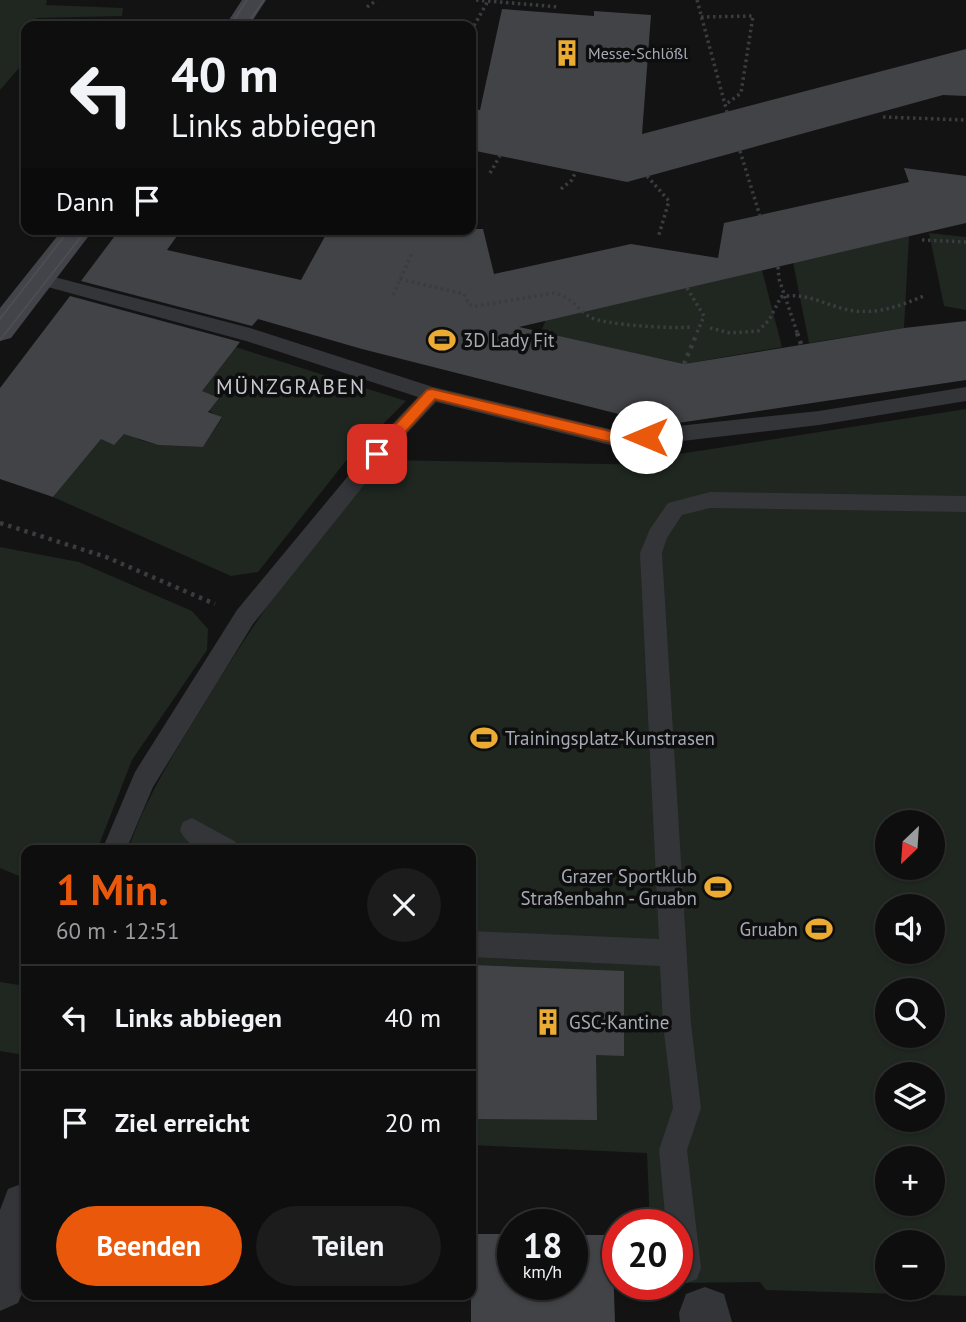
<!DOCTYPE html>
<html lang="de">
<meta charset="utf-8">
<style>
body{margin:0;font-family:"PT Sans",sans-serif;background:#1c1c1d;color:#f1f3f6;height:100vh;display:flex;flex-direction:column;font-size:26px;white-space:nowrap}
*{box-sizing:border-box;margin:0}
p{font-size:23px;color:#9b9c9e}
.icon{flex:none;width:38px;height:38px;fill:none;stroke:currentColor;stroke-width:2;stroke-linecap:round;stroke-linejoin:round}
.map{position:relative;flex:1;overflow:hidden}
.side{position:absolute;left:21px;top:845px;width:455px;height:455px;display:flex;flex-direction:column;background:#0e0e0f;border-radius:14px;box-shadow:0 2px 5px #0004,0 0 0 2px #2e2e2f}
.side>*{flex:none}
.banner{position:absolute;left:21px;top:21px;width:455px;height:214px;border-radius:14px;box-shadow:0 2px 5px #0004,0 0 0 2px #2e2e2f;background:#0e0e0f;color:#f1f3f6;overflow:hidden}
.needle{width:46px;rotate:205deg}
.fabs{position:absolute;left:875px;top:810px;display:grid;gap:14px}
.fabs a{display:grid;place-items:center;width:70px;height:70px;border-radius:50%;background:#0e0e0f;box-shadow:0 2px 5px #0004,0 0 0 2px #2e2e2f;font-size:35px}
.speed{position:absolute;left:497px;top:1209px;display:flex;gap:14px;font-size:35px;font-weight:700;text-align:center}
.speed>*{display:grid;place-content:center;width:91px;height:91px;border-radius:50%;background:#0e0e0f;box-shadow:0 2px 5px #0004,0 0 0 2px #2e2e2f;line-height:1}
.speed small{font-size:18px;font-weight:400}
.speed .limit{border:10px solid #d22;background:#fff;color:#111}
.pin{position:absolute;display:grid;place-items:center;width:60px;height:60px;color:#fff;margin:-30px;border-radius:14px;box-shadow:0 4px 10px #0006}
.me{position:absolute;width:77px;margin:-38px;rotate:270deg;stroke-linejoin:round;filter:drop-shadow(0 0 5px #0008)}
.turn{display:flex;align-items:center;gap:24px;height:147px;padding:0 35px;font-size:32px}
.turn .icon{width:91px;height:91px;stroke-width:2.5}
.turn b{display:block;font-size:49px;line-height:60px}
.then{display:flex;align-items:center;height:66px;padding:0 35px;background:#0003;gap:14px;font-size:26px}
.round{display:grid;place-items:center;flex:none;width:74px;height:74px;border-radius:37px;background:#1c1c1d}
.overview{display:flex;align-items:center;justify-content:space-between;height:119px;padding:0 35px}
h1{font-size:42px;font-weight:600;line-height:52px;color:#ea580c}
.primary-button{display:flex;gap:14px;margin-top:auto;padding:14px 35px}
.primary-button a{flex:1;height:80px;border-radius:42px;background:#ea580c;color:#fff;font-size:28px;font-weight:600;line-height:80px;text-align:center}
.primary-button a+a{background:#1c1c1d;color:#f1f3f6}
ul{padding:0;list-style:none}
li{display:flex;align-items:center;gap:21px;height:105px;padding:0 35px;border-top:2px solid #2e2e2f}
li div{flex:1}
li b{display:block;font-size:26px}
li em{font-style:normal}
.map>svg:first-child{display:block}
</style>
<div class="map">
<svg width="966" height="1322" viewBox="0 0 966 1322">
<rect width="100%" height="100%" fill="#131314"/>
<g fill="#1f2720" fill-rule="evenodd">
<polygon points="0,0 47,0 46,5 123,8 122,16 37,18 26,26 22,43 26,44 26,60 0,90"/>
<polygon points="929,233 966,237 966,310 944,306"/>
<polygon points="909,236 904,328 809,343 793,262"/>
<polygon points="762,270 782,347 684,364 541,332 563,276"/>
<path d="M147,319L406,401L345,462L258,572L231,576L53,497L77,466L62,398L140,440L158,445L203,447L222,418C177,396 167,362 147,319Z"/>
<path d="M966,409V1296L766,1290L760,1282L677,1283V1225H650L647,1153L471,1145V850H128C145,799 173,755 201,709C255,620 313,535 385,460L661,465L660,457ZM887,822H933V868H887ZM887,906H933V952H887ZM887,990H933V1036H887ZM887,1074H933V1120H887ZM887,1158H933V1204H887ZM887,1242H933V1288H887Z"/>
<polygon points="0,547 79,562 192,611 208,629 207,650 132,760 97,850 26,850 26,879 0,868"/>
<polygon points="0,982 26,986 26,1047 24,1055 0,1051"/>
</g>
<g fill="#424347">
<polygon points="502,9 594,16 594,11 651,15 642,134 966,49 966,96 943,95 627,182 471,150 471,108 480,110"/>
<polygon points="904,168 966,176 966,223 519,327 684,364 904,328 966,321 966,380 678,423 662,425 362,349 258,319 252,326 81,281 120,229 182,229 167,250 301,280 329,229 483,229 494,274 631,244 718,258 724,223 909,182"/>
<polygon points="70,296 240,342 202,391 219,398 208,412 222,417 203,447 158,445 124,434 114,445 101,439 53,497 0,479 0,388"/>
<polygon points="473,965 624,971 624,1056 596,1055 597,1120 471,1119"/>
<polygon points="471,1234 513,1234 513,1284 572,1284 572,1235 612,1235 615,1322 471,1322"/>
</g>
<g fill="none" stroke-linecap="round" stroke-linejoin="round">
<g stroke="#3a3c40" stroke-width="3.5" stroke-dasharray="2.5 3.5" stroke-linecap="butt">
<polyline points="476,0 558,7"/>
<polyline points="697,0 727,112"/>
<polyline points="367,7 377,0"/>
<polyline points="701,17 753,16 741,93 725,105"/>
<polyline points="471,31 488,1"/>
<polyline points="883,117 966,120"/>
<polyline points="740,151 760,216"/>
<polyline points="490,173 500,156"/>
<polyline points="647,176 669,201 658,238"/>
<polyline points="561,189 572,180 576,171"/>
<polyline points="922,240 966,242"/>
<polyline points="778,267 779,279 798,335"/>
<path d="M400,279L464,294L469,305L477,306L554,293C571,296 577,309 590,317C603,325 673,329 690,327"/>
<polyline points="393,295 413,251"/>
<path d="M710,328L730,333L758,331L769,320L781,297C808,291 829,308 855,311C879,314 902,305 924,296"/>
</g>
<g stroke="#3a3c40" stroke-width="4.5" stroke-dasharray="3.5 5" stroke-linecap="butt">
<polyline points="797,333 801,344"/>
<polyline points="0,523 106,557 215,604"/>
</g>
<g fill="#343539" fill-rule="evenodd">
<polygon points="39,273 250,328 433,387 622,432 819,411 966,387 966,401 819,425 622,448 436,402 396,445 253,624 153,787 126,850 102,850 135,772 237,610 382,435 418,397 246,341 33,283 30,279"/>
<polygon points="710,492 966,496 966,512 710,508 682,515 667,538 662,553 691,1024 701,1108 687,1150 701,1268 697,1279 686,1283 677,1280 677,1225 666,1225 659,1150 673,1108 663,1024 660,966 471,957 471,931 659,939 640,553 650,529 668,503"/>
<path d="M192,818L236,842L239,850C218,850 190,854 180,830L183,822Z"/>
</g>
<g fill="#343539" fill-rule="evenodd">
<polygon points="26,1182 26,1284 18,1303 0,1311 0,1210 8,1189"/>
<polygon points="705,1287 724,1294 732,1322 680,1322 679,1313 686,1294"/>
</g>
<g fill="#424449" fill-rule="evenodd">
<polygon points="242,0 266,0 249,26 225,26"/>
<polygon points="63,229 94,229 11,338 0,341 0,308"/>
</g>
<g stroke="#4b4d52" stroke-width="2">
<polyline points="230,26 247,0"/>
<polyline points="246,26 264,0"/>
<polyline points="0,319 70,229"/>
<polyline points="0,340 87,229"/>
</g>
<polyline stroke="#3a3c40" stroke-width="3.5" stroke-dasharray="2.5 3.5" stroke-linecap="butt" points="687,288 704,316 696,335"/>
<polyline stroke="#3a3c40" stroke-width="4.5" stroke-dasharray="3.5 5" stroke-linecap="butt" points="684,364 697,333"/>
</g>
<polygon fill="#ea580c" stroke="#983908" stroke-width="2" points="432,389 622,434 646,432 653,437 646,442 622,445 435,399 382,458 372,458 372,450 427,390"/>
<defs>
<symbol id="building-bare" viewBox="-9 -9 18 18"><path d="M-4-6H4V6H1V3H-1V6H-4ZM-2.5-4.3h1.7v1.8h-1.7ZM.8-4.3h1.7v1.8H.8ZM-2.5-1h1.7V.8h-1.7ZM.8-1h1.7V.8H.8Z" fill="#ecac34" stroke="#0e0e0f" stroke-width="2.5" paint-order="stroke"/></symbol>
<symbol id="stadium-bare" viewBox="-9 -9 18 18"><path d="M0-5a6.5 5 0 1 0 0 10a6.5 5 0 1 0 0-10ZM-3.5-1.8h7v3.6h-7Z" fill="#ecac34" stroke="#0e0e0f" stroke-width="2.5" paint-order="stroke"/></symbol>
</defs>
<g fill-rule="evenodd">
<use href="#building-bare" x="548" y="34" width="38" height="38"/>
<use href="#stadium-bare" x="423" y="321" width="38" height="38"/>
<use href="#stadium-bare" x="465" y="719" width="38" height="38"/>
<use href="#stadium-bare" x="699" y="868" width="38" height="38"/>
<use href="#stadium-bare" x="800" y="910" width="38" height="38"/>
<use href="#building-bare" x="529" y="1003" width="38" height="38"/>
</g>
<g text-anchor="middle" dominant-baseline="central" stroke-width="7" stroke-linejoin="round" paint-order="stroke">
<g font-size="16" fill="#a5aab4" stroke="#0e0e0f" text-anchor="start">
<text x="588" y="53">Messe-Schlößl</text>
</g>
<g font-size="19" fill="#a5aab4" stroke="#0e0e0f" text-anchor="start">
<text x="463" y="340">3D Lady Fit</text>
<text x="505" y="738">Trainingsplatz-Kunstrasen</text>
<text x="697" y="876" text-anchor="end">Grazer Sportklub<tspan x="697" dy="22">Straßenbahn - Gruabn</tspan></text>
<text x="798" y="929" text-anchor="end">Gruabn</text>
<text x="569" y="1022">GSC-Kantine</text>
</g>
<g font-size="21" letter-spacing="2" fill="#c6c9d1" stroke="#0e0e0f">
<text x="291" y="386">MÜNZGRABEN</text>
</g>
</g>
</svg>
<div class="fabs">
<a><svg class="needle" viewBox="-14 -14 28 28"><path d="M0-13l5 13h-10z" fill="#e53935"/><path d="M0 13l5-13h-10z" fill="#9b9c9e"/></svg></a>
<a><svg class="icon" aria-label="sound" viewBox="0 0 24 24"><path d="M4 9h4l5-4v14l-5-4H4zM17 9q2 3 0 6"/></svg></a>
<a><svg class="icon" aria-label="search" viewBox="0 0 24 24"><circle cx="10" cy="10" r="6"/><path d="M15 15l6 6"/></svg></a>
<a><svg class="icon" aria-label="layers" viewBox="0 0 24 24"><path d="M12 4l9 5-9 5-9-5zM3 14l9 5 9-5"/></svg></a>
<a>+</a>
<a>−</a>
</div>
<div class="speed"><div>18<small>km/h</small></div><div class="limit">20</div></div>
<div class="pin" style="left:377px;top:454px;background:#d93025"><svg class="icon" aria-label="arrive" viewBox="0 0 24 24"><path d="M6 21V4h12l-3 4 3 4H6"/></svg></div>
<svg class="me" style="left:646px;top:437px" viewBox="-20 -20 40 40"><circle r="19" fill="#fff"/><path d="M0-13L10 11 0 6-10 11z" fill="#ea580c"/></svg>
<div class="banner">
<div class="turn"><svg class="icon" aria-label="left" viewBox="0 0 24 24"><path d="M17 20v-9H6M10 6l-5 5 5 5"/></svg><div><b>40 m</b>Links abbiegen</div></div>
<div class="then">Dann<svg class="icon" aria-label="arrive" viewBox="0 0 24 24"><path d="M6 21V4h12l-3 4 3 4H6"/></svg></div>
</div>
<section class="side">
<div class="overview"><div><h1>1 Min.</h1><p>60 m · 12:51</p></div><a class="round"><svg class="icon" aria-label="close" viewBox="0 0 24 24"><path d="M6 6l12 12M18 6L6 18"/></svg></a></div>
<ul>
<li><svg class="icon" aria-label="left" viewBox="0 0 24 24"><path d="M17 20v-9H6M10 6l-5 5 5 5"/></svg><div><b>Links abbiegen</b></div><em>40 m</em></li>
<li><svg class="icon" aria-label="arrive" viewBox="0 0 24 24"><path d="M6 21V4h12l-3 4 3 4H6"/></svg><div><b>Ziel erreicht</b></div><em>20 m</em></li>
</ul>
<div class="primary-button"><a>Beenden</a><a>Teilen</a></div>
</section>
</div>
